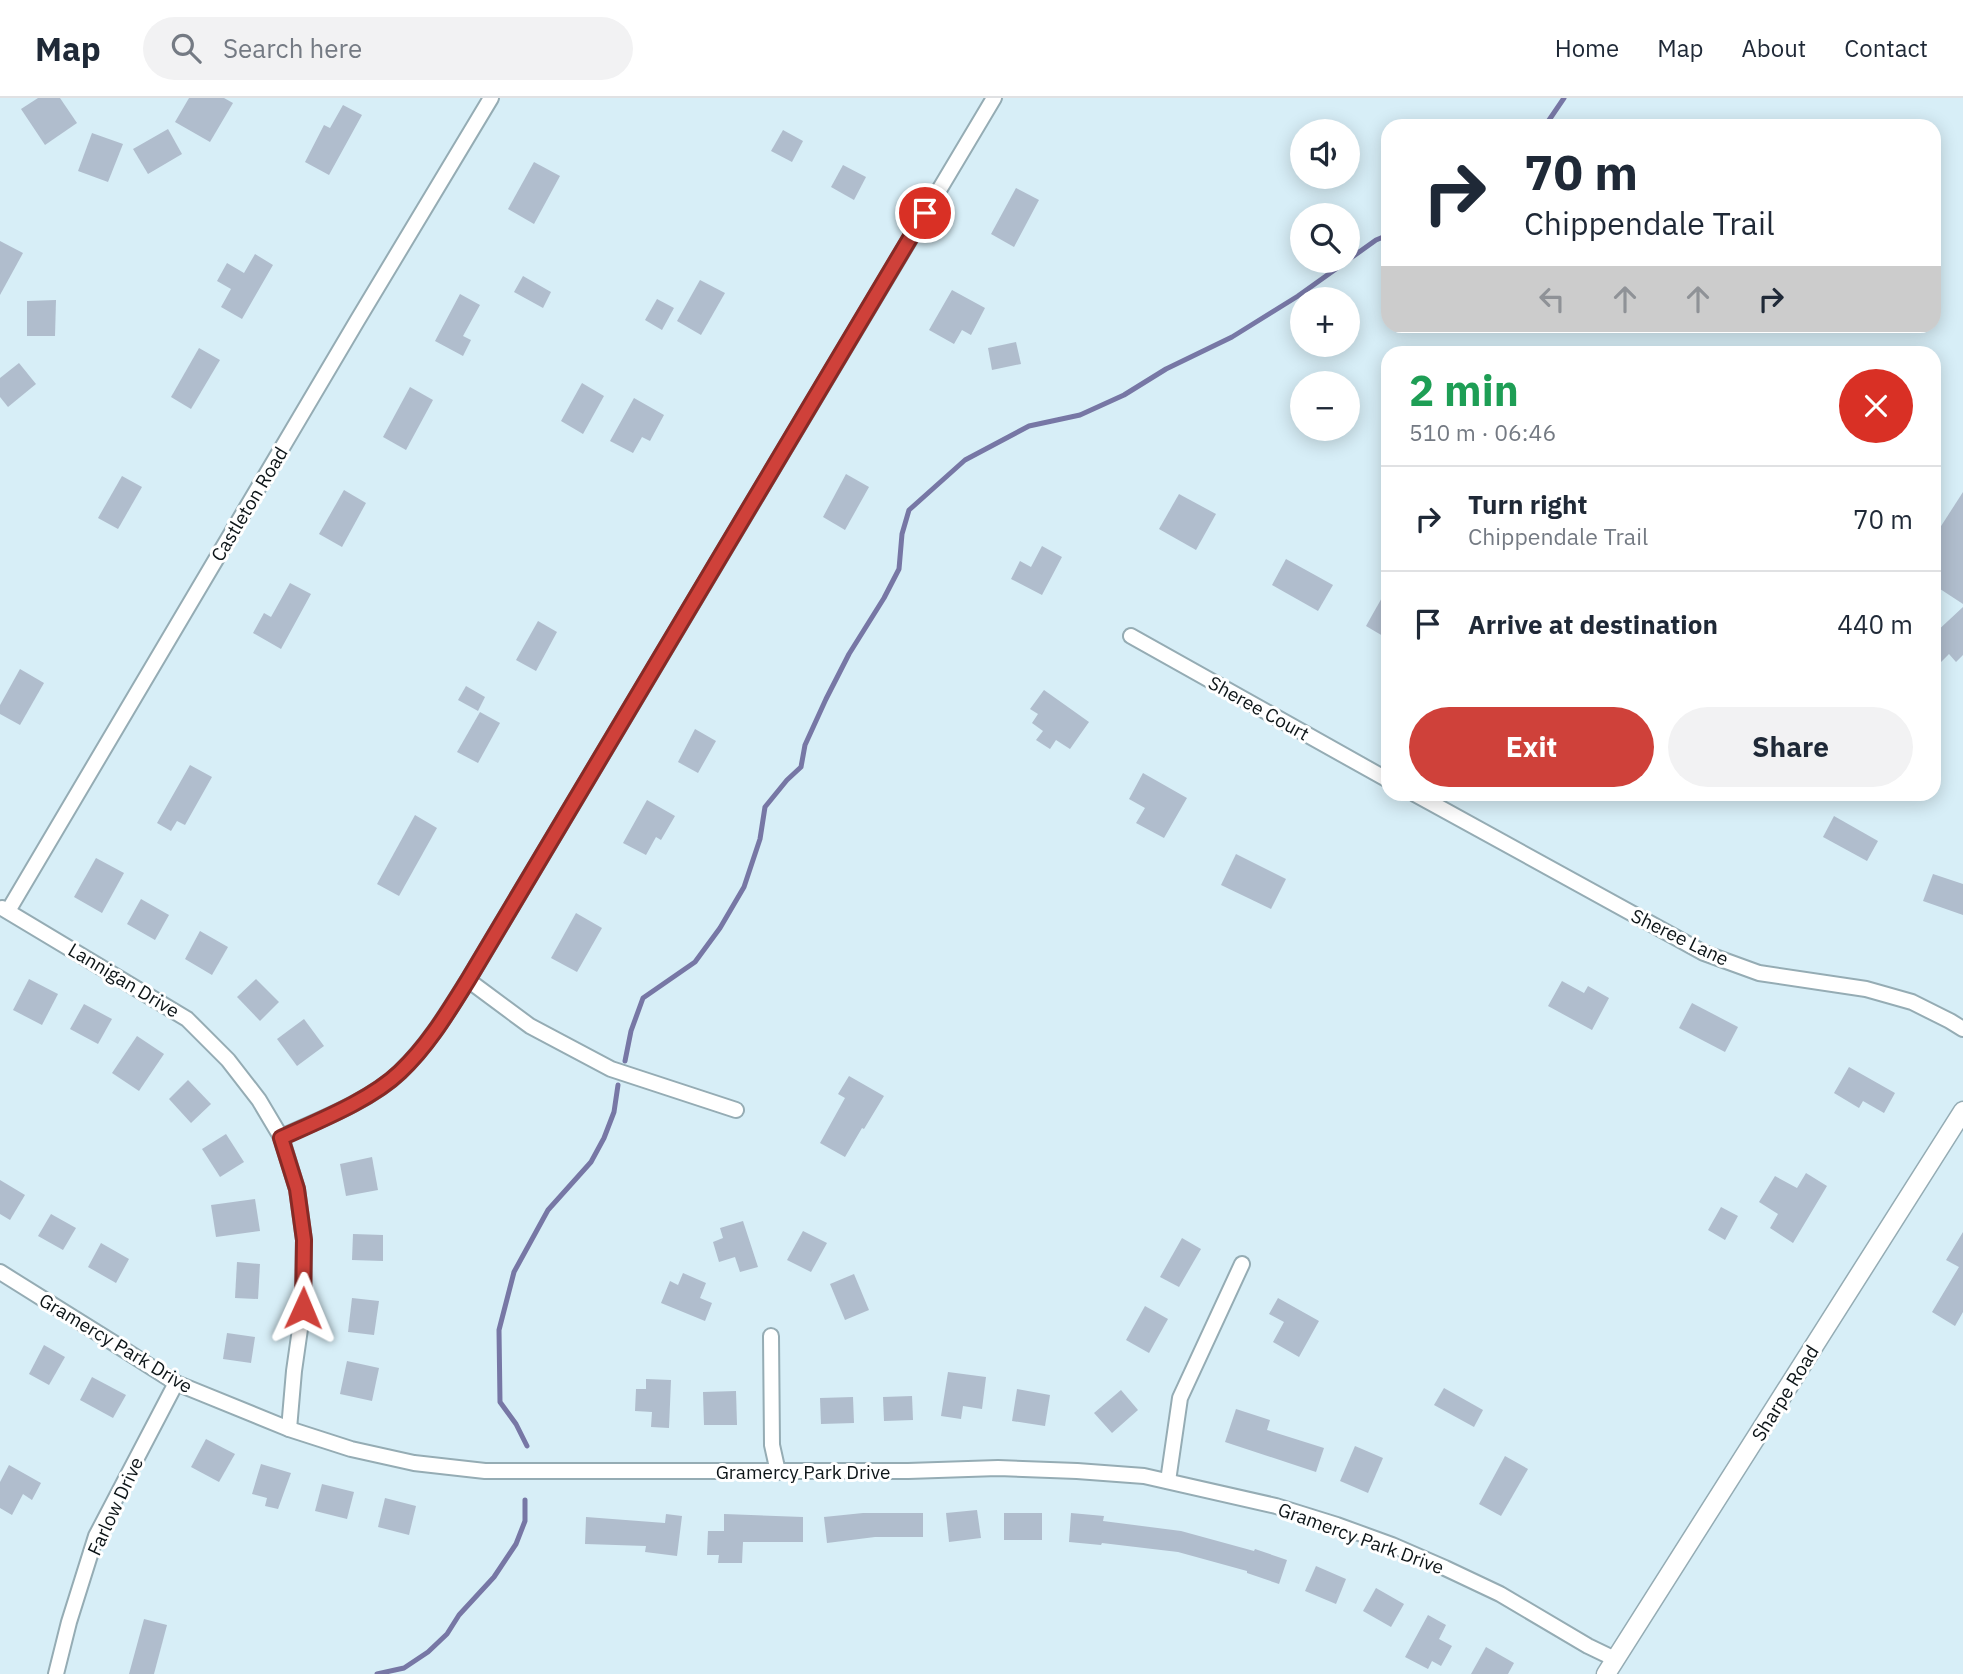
<!DOCTYPE html>
<meta charset="utf-8">
<style>
body{margin:0;font-family:"IBM Plex Sans",sans-serif;background:#f2f2f3;color:#1f2937;height:100vh;display:flex;flex-direction:column;font-size:26px;white-space:nowrap}
*{box-sizing:border-box;margin:0}
p{font-size:23px;color:#747a83}
.icon{flex:none;width:38px;height:38px;fill:none;stroke:currentColor;stroke-width:2;stroke-linecap:round;stroke-linejoin:round}
.map{position:relative;flex:1;overflow:hidden}
.drawer{position:absolute;left:1381px;top:248px;width:560px;height:455px;display:flex;flex-direction:column;background:#fff;border-radius:21px;box-shadow:0 4px 18px #0003}
.drawer>*{flex:none}
.hud{position:absolute;left:1381px;top:21px;width:560px;height:214px;border-radius:21px;box-shadow:0 4px 18px #0003;background:#fff;color:#1f2937;overflow:hidden}
.tools{position:absolute;left:1290px;top:21px;display:grid;gap:14px}
.tools a{display:grid;place-items:center;width:70px;height:70px;border-radius:50%;background:#fff;box-shadow:0 4px 18px #0003;font-size:35px}
.pin{position:absolute;display:grid;place-items:center;width:60px;height:60px;color:#fff;margin:-30px;border:4px solid #fff;border-radius:50%;box-shadow:0 2px 7px #0007}
.me{position:absolute;width:77px;margin:-38px;rotate:1deg;stroke-linejoin:round;filter:drop-shadow(0 0 5px #0008)}
.turn{display:flex;align-items:center;gap:24px;height:147px;padding:0 28px;font-size:32px}
.turn .icon{width:91px;height:91px;stroke-width:2.5}
.turn b{display:block;font-size:49px;line-height:60px}
.lanes{display:flex;align-items:center;height:66px;padding:0 28px;background:#0003;justify-content:center;gap:35px;direction:ltr}
.lanes .off{opacity:.35}
.round{display:grid;place-items:center;flex:none;width:74px;height:74px;border-radius:37px;background:#f2f2f3}
.head{display:flex;align-items:center;justify-content:space-between;height:119px;padding:0 28px}
h1{font-size:42px;font-weight:700;line-height:52px;color:#1e9e55}
.action{display:flex;gap:14px;margin-top:auto;padding:14px 28px}
.action a{flex:1;height:80px;border-radius:42px;background:#cf413a;color:#fff;font-size:28px;font-weight:700;line-height:80px;text-align:center}
.action a+a{background:#f2f2f3;color:#1f2937}
ul{padding:0;list-style:none}
li{display:flex;align-items:center;gap:21px;height:105px;padding:0 28px;border-top:2px solid #e0e1e3}
li div{flex:1}
li b{display:block;font-size:26px}
li em{font-style:normal}
header{display:flex;align-items:center;gap:42px;box-sizing:border-box;height:98px;padding:0 35px;background:#fff;border-bottom:2px solid #e0e1e3}
header strong{font-size:33px}
nav{display:flex;gap:38px;margin-inline-start:auto;font-size:24px}
.search{width:490px;height:63px;background:#f2f2f3;display:flex;align-items:center;gap:18px;box-sizing:border-box;padding:0 24px;border-radius:38px;color:#747a83;font-size:26px}
.map>svg:first-child{display:block}
</style>
<header>
<strong>Map</strong>
<div class="search"><svg class="icon" aria-label="search" viewBox="0 0 24 24"><circle cx="10" cy="10" r="6"/><path d="M15 15l6 6"/></svg>Search here</div>
<nav><a>Home</a><a>Map</a><a>About</a><a>Contact</a></nav>
</header>
<div class="map">
<svg width="1963" height="1576" viewBox="0 0 1963 1576">
<rect width="100%" height="100%" fill="#d7eef7"/>
<g fill="none" stroke-linecap="round" stroke-linejoin="round">
<g stroke="#7777a5" stroke-width="5">
<polyline points="1545,28 1564,0"/>
<polyline points="1348,162 1376,142 1388,137"/>
<polyline points="625,963 631,933 643,900 695,864 720,830 744,789 760,741 765,709 787,682 801,669 805,647 826,601 849,556 884,500 899,471 902,436 909,412 965,362 1029,328 1080,317 1124,297 1166,271 1232,239 1298,198 1347,163"/>
<polyline points="527,1348 516,1326 500,1304 499,1232 514,1174 548,1112 591,1064 604,1040 614,1014 618,987"/>
<polyline points="377,1576 404,1570 428,1554 447,1536 459,1517 494,1479 516,1446 525,1423 525,1402"/>
</g>
</g>
<g fill="#b0bdcd">
<polygon points="38,0 60,0 77,25 45,47 21,11"/>
<polygon points="189,0 224,0 233,5 210,44 175,24"/>
<polygon points="343,7 362,17 329,77 305,64 324,27 330,30"/>
<polygon points="168,31 182,56 148,76 133,51"/>
<polygon points="783,32 803,43 792,64 771,53"/>
<polygon points="92,35 123,46 108,84 78,73"/>
<polygon points="534,64 560,78 534,126 508,111"/>
<polygon points="843,67 866,79 854,102 831,89"/>
<polygon points="1016,90 1039,102 1014,149 991,136"/>
<polygon points="0,143 23,155 0,197"/>
<polygon points="255,156 273,167 242,221 221,209 231,191 217,183 227,165 244,175"/>
<polygon points="523,178 551,194 543,210 514,194"/>
<polygon points="700,182 725,195 701,237 677,223"/>
<polygon points="952,192 985,210 971,237 962,232 954,246 929,232"/>
<polygon points="460,196 480,207 463,238 471,242 463,258 435,243"/>
<polygon points="657,201 674,210 662,232 645,222"/>
<polygon points="56,202 55,238 27,238 27,203"/>
<polygon points="1016,244 1021,266 992,272 988,250"/>
<polygon points="199,250 220,262 191,311 171,299"/>
<polygon points="19,265 36,286 8,309 0,299 0,280"/>
<polygon points="582,285 604,298 583,336 561,323"/>
<polygon points="410,289 433,302 406,352 383,339"/>
<polygon points="634,300 664,317 650,343 642,339 633,355 610,343"/>
<polygon points="846,376 869,389 845,432 823,419"/>
<polygon points="122,378 142,389 118,431 98,420"/>
<polygon points="344,392 366,405 342,449 319,436"/>
<polygon points="1963,394 1963,506 1934,487 1934,439"/>
<polygon points="1179,396 1216,416 1196,452 1159,431"/>
<polygon points="1042,448 1062,459 1042,497 1011,481 1020,463 1031,469"/>
<polygon points="1286,461 1333,487 1318,513 1272,487"/>
<polygon points="290,485 311,496 281,551 253,535 264,515 271,519"/>
<polygon points="1388,489 1388,541 1366,528"/>
<polygon points="1963,509 1963,557 1956,564 1949,556 1934,571 1934,536"/>
<polygon points="538,523 557,534 536,573 516,562"/>
<polygon points="20,571 44,585 20,627 0,616 0,607"/>
<polygon points="466,588 485,599 478,613 458,602"/>
<polygon points="1044,592 1089,624 1070,651 1056,642 1050,651 1036,642 1043,633 1032,625 1038,616 1030,611"/>
<polygon points="480,614 500,625 478,665 457,654"/>
<polygon points="695,631 716,643 698,675 678,664"/>
<polygon points="190,667 212,679 185,727 177,723 171,733 157,725"/>
<polygon points="1143,675 1187,700 1164,740 1136,725 1145,710 1129,701"/>
<polygon points="647,702 675,718 661,742 656,739 646,757 623,745"/>
<polygon points="415,717 437,730 399,798 377,786"/>
<polygon points="1834,718 1878,743 1867,763 1823,739"/>
<polygon points="1236,756 1286,781 1271,811 1221,787"/>
<polygon points="96,760 124,775 102,815 74,799"/>
<polygon points="1933,776 1963,786 1963,817 1923,803"/>
<polygon points="141,801 169,817 155,842 127,826"/>
<polygon points="576,815 602,830 577,874 551,860"/>
<polygon points="200,833 228,849 212,877 185,861"/>
<polygon points="29,881 58,896 42,927 13,912"/>
<polygon points="256,881 279,904 260,923 237,899"/>
<polygon points="1562,883 1584,895 1588,888 1609,900 1592,932 1548,908"/>
<polygon points="1692,905 1738,929 1725,954 1679,930"/>
<polygon points="84,906 112,921 98,946 70,931"/>
<polygon points="304,921 324,948 297,968 277,941"/>
<polygon points="137,938 164,956 139,993 112,975"/>
<polygon points="1849,969 1895,995 1884,1015 1863,1003 1859,1010 1834,995"/>
<polygon points="849,978 884,998 864,1031 862,1030 845,1059 820,1045 845,1000 838,996"/>
<polygon points="188,982 211,1006 191,1025 169,1001"/>
<polygon points="226,1036 244,1064 220,1079 202,1051"/>
<polygon points="372,1059 378,1092 346,1098 340,1066"/>
<polygon points="1806,1075 1827,1088 1793,1145 1770,1130 1778,1116 1759,1104 1775,1078 1797,1090"/>
<polygon points="0,1082 25,1097 10,1122 0,1116"/>
<polygon points="255,1101 260,1133 216,1139 211,1107"/>
<polygon points="1721,1109 1738,1118 1725,1142 1708,1132"/>
<polygon points="51,1116 76,1130 63,1152 38,1138"/>
<polygon points="743,1123 758,1169 740,1174 735,1159 719,1164 713,1144 723,1140 720,1130"/>
<polygon points="803,1133 827,1145 811,1174 787,1162"/>
<polygon points="1963,1134 1963,1214 1955,1228 1932,1214 1959,1169 1946,1162"/>
<polygon points="353,1136 383,1137 383,1163 352,1162"/>
<polygon points="1182,1140 1201,1151 1179,1189 1160,1179"/>
<polygon points="101,1145 129,1161 116,1185 88,1169"/>
<polygon points="237,1164 260,1166 258,1201 235,1200"/>
<polygon points="683,1175 706,1185 700,1200 712,1205 705,1223 661,1205 670,1183 678,1187"/>
<polygon points="854,1176 869,1212 845,1222 830,1186"/>
<polygon points="352,1200 379,1203 374,1237 348,1234"/>
<polygon points="1278,1200 1319,1223 1299,1259 1273,1244 1284,1224 1269,1216"/>
<polygon points="1145,1208 1168,1221 1149,1255 1126,1242"/>
<polygon points="227,1235 255,1239 251,1265 223,1261"/>
<polygon points="44,1247 65,1259 49,1287 29,1276"/>
<polygon points="347,1263 379,1270 372,1303 340,1296"/>
<polygon points="948,1274 986,1279 982,1311 963,1308 961,1321 941,1318"/>
<polygon points="92,1279 126,1297 113,1320 80,1302"/>
<polygon points="646,1281 671,1282 669,1330 651,1329 652,1314 635,1313 636,1291 646,1291"/>
<polygon points="1444,1290 1483,1312 1474,1329 1434,1307"/>
<polygon points="1017,1291 1050,1297 1045,1328 1012,1323"/>
<polygon points="1121,1292 1138,1312 1112,1335 1094,1315"/>
<polygon points="736,1293 737,1327 704,1327 703,1294"/>
<polygon points="912,1298 913,1322 884,1323 883,1299"/>
<polygon points="853,1299 854,1325 821,1326 820,1300"/>
<polygon points="1236,1311 1270,1322 1267,1332 1324,1350 1316,1374 1225,1344"/>
<polygon points="206,1341 235,1356 219,1384 191,1369"/>
<polygon points="1355,1348 1383,1360 1368,1395 1340,1383"/>
<polygon points="1505,1358 1528,1371 1501,1418 1479,1406"/>
<polygon points="261,1366 291,1375 278,1411 265,1408 267,1400 252,1396"/>
<polygon points="9,1367 41,1385 32,1402 23,1396 12,1417 0,1410 0,1384"/>
<polygon points="322,1386 354,1394 347,1421 315,1413"/>
<polygon points="385,1400 416,1408 409,1437 378,1429"/>
<polygon points="977,1412 981,1440 949,1444 946,1415"/>
<polygon points="863,1415 923,1415 923,1439 875,1439 827,1445 824,1419"/>
<rect x="1004" y="1415" width="38" height="27"/>
<polygon points="1071,1415 1104,1418 1103,1423 1181,1433 1254,1453 1255,1451 1287,1462 1279,1486 1247,1475 1247,1473 1178,1454 1102,1445 1101,1447 1069,1444"/>
<polygon points="666,1416 682,1418 677,1458 645,1454 646,1448 585,1446 586,1419 665,1425"/>
<polygon points="724,1416 803,1419 803,1444 743,1444 742,1465 718,1465 719,1457 707,1457 708,1433 724,1433"/>
<polygon points="1316,1468 1346,1481 1336,1506 1305,1493"/>
<polygon points="1376,1490 1404,1506 1391,1529 1363,1513"/>
<polygon points="1428,1517 1446,1527 1439,1541 1452,1548 1441,1568 1432,1563 1428,1571 1405,1559"/>
<polygon points="144,1521 167,1527 154,1576 129,1576"/>
<polygon points="1486,1549 1514,1565 1508,1576 1471,1576"/>
</g>
<g fill="none" stroke-linecap="round" stroke-linejoin="round">
<defs>
<g id="minor">
<polyline points="1131,538 1388,682"/>
<polyline points="1415,696 1704,855 1759,875 1866,891 1912,904 1950,923 1963,931"/>
<polyline points="2,810 187,921 228,962 259,1002 281,1039 297,1091 304,1142 303,1210 294,1273 289,1331"/>
<polyline points="8,813 357,223 491,0"/>
<polyline points="468,882 530,928 611,971 736,1012"/>
<path d="M281,1039C318,1023 371,1002 400,974C428,947 448,914 468,882L994,0"/>
<polyline points="0,1174 112,1244 176,1285 289,1331 351,1351 414,1365 485,1373 908,1373 998,1370 1077,1373 1144,1378 1276,1408 1337,1427 1392,1447 1445,1470 1500,1496 1588,1548 1615,1561"/>
<polyline points="771,1238 772,1347 778,1374"/>
<polyline points="1168,1383 1180,1300 1242,1166"/>
<polyline points="56,1576 69,1524 96,1438 176,1285"/>
</g>
<polyline id="tertiary" points="1606,1576 1963,1013"/>
</defs>
<use href="#minor" stroke="#95acb4" stroke-width="18"/>
<use href="#tertiary" stroke="#95acb4" stroke-width="21"/>
<use href="#minor" stroke="#fff" stroke-width="14"/>
<use href="#tertiary" stroke="#fff" stroke-width="18"/>
</g>
<g fill="none" stroke-linecap="round" stroke-linejoin="round">
<defs>
<path id="route" d="M303,1210L304,1142L297,1091L281,1040C318,1023 371,1002 400,974C428,948 448,914 468,882L925,115"/>
</defs>
<use href="#route" stroke="#872a26" stroke-width="18"/>
<use href="#route" stroke="#cf413a" stroke-width="12"/>
</g>
<g text-anchor="middle" dominant-baseline="central" stroke-width="6" stroke-linejoin="round" paint-order="stroke">
<g font-size="19" fill="#0d1518" stroke="#fff">
<text transform="translate(249 406) rotate(-59)">Castleton Road</text>
<text transform="translate(1259 610) rotate(29)">Sheree Court</text>
<text transform="translate(1680 839) rotate(26)">Sheree Lane</text>
<text transform="translate(124 882) rotate(31)">Lannigan Drive</text>
<text transform="translate(116 1245) rotate(31)">Gramercy Park Drive</text>
<text transform="translate(1785 1295) rotate(-58)">Sharpe Road</text>
<text x="803" y="1374">Gramercy Park Drive</text>
<text transform="translate(115 1408) rotate(-65)">Farlow Drive</text>
<text transform="translate(1361 1440) rotate(20)">Gramercy Park Drive</text>
</g>
</g>
</svg>
<div class="tools">
<a><svg class="icon" aria-label="sound" viewBox="0 0 24 24"><path d="M4 9h4l5-4v14l-5-4H4zM17 9q2 3 0 6"/></svg></a>
<a><svg class="icon" aria-label="search" viewBox="0 0 24 24"><circle cx="10" cy="10" r="6"/><path d="M15 15l6 6"/></svg></a>
<a>+</a>
<a>−</a>
</div>
<div class="pin" style="left:925px;top:115px;background:#d93025"><svg class="icon" aria-label="arrive" viewBox="0 0 24 24"><path d="M6 21V4h12l-3 4 3 4H6"/></svg></div>
<svg class="me" style="left:303px;top:1210px" viewBox="-20 -20 40 40"><path d="M0-17L14 15 0 8-14 15z" fill="#cf413a" stroke="#fff" stroke-width="4"/></svg>
<div class="hud">
<div class="turn"><svg class="icon" aria-label="right" viewBox="0 0 24 24"><path d="M7 20v-9h11M14 6l5 5-5 5"/></svg><div><b>70 m</b>Chippendale Trail</div></div>
<div class="lanes"><svg class="icon off" aria-label="left" viewBox="0 0 24 24"><path d="M17 20v-9H6M10 6l-5 5 5 5"/></svg><svg class="icon off" aria-label="ahead" viewBox="0 0 24 24"><path d="M12 20V5M6 11l6-6 6 6"/></svg><svg class="icon off" aria-label="ahead" viewBox="0 0 24 24"><path d="M12 20V5M6 11l6-6 6 6"/></svg><svg class="icon" aria-label="right" viewBox="0 0 24 24"><path d="M7 20v-9h11M14 6l5 5-5 5"/></svg></div>
</div>
<section class="drawer">
<div class="head"><div><h1>2 min</h1><p>510 m · 06:46</p></div><a class="round" style="background:#d93025;color:#fff"><svg class="icon" aria-label="close" viewBox="0 0 24 24"><path d="M6 6l12 12M18 6L6 18"/></svg></a></div>
<ul>
<li><svg class="icon" aria-label="right" viewBox="0 0 24 24"><path d="M7 20v-9h11M14 6l5 5-5 5"/></svg><div><b>Turn right</b><p>Chippendale Trail</p></div><em>70 m</em></li>
<li><svg class="icon" aria-label="arrive" viewBox="0 0 24 24"><path d="M6 21V4h12l-3 4 3 4H6"/></svg><div><b>Arrive at destination</b></div><em>440 m</em></li>
</ul>
<div class="action"><a>Exit</a><a>Share</a></div>
</section>
</div>
